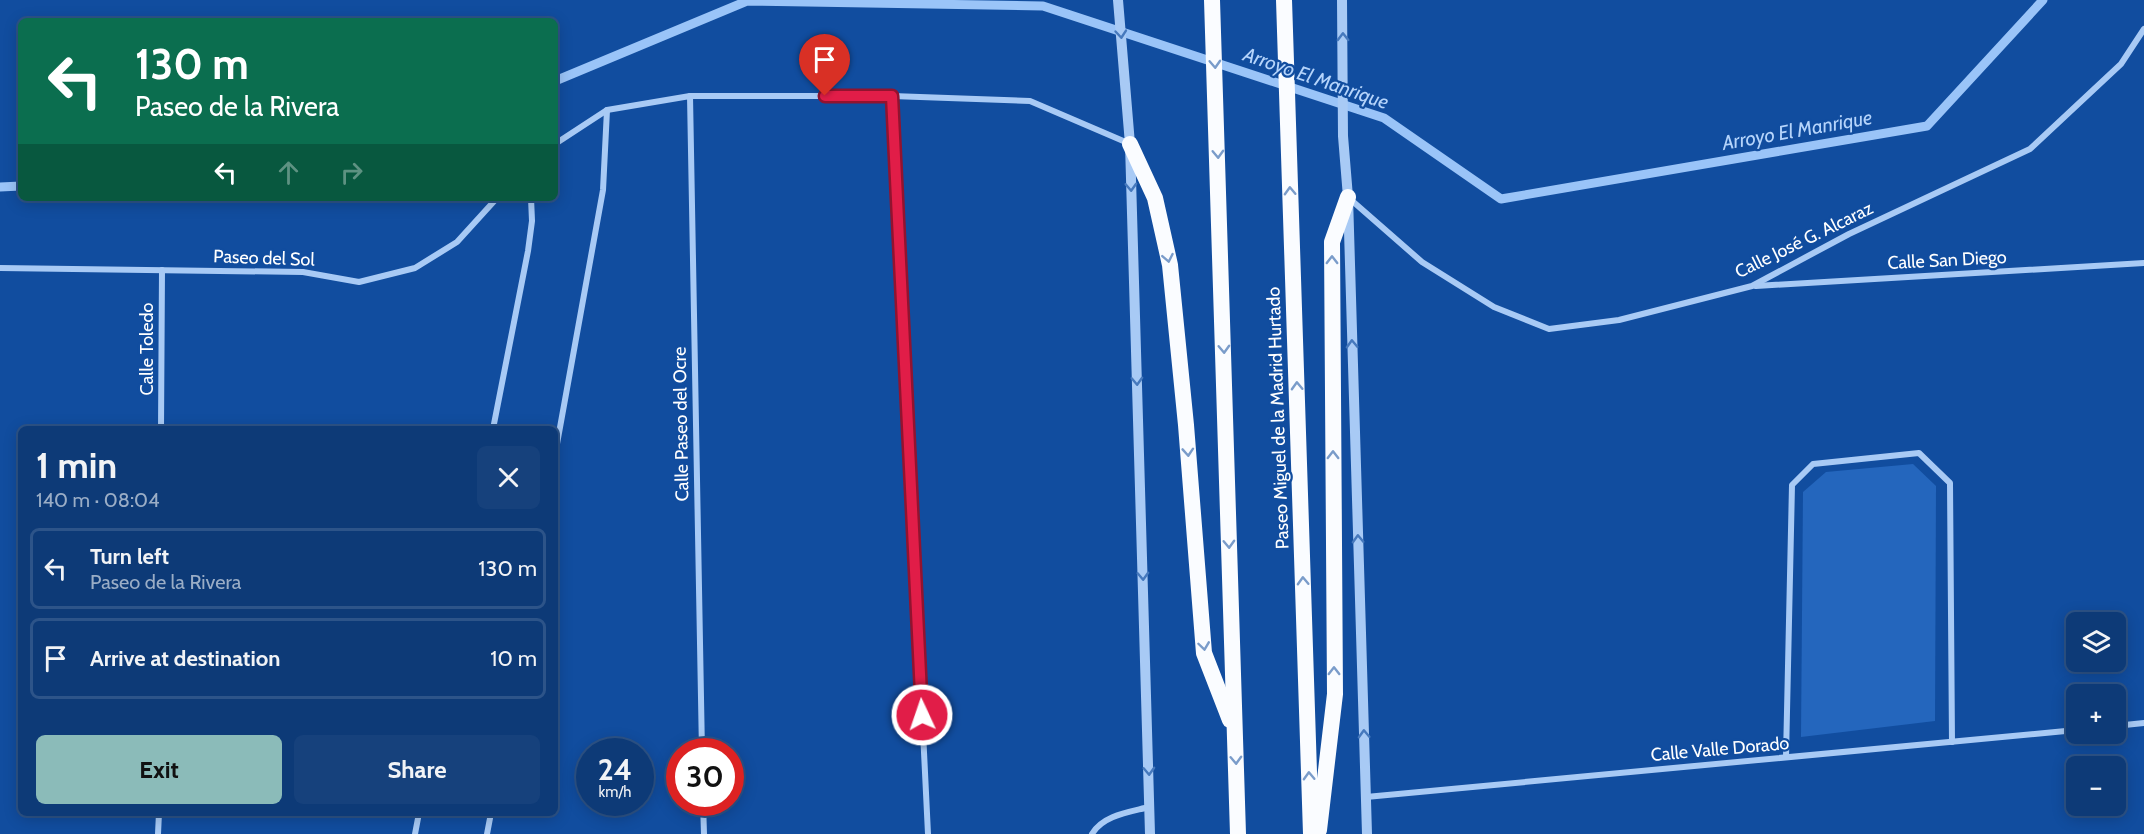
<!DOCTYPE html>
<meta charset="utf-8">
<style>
body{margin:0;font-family:Cabin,sans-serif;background:#16417c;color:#f1f3f6;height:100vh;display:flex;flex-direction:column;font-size:22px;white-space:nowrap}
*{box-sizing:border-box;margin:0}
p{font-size:20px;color:#9aadc6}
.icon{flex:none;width:33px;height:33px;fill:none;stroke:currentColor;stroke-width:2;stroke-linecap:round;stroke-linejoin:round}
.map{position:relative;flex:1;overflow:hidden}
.drawer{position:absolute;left:18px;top:426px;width:540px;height:390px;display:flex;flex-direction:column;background:#0d3a77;border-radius:9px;box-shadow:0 3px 15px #0003,0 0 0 2px #2d5489}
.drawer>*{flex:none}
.hud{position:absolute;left:18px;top:18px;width:540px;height:183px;border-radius:9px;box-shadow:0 3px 15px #0003,0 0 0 2px #2d5489;background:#0b6e4f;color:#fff;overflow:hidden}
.tools{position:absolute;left:2066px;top:612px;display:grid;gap:12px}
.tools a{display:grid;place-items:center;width:60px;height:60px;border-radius:9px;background:#0d3a77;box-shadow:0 3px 15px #0003,0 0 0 2px #2d5489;font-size:30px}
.speed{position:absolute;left:576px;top:738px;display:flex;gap:12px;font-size:30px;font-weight:700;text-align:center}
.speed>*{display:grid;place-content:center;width:78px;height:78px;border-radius:50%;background:#0d3a77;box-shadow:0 3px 15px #0003,0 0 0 2px #2d5489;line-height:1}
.speed small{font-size:15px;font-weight:400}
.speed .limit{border:9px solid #d22;background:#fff;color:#111}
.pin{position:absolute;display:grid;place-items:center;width:51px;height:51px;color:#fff;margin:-62px -26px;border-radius:50% 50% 50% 0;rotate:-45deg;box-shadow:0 0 6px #0007}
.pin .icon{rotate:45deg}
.me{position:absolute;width:66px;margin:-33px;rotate:357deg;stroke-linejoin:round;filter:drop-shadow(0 0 4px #0008)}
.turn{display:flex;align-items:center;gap:21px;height:126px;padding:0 18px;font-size:27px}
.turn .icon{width:78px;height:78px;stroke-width:2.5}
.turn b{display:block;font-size:42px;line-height:51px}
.lanes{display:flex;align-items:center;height:57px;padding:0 18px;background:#0003;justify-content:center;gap:30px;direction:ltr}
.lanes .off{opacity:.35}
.round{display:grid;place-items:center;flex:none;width:63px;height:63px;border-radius:9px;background:#16417c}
.headline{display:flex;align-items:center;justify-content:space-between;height:102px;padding:0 18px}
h1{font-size:36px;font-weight:800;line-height:45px}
.action{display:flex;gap:12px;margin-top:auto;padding:12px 18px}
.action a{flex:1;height:69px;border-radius:9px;background:#8bbbb9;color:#111;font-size:24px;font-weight:800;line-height:69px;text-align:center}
.action a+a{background:#16417c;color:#f1f3f6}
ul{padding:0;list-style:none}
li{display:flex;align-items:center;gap:18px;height:81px;margin:0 12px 9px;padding:0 6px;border:3px solid #2d5489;border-radius:9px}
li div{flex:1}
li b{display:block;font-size:22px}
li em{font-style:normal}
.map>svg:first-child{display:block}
</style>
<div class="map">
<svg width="2144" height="834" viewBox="0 0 2144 834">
<rect width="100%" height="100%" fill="#114d9f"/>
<polygon fill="#2466bd" points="1913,464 1936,486 1935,721 1801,737 1803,492 1826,472"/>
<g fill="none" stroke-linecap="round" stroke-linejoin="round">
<g stroke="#9ac4f8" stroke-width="9">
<polyline points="555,81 747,1 1043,6 1384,118 1501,199 1927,126 2043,0"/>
<polyline points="0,187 21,186"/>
</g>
<g stroke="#a8caf5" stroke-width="6">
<polyline points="690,96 702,752"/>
<polyline points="892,96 928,834"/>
<polyline points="555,144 607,110 690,96 892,96 1030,101 1128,143"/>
<polyline points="1350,199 1422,262 1494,307 1549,329 1619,320 1752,286 1849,234 2030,149 2121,64 2144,29"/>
<polyline points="0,268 303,272 359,282 415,268 457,242 497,198"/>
<polyline points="1756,286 2144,263"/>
<polyline points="161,429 162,270"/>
<polyline points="493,429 528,251 532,221 531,198"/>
<polyline points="555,455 603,190 607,110"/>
<polyline points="2115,726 2144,723"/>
<polyline points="1786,757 1792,485 1813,464 1919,453 1950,483 1952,742"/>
<polyline points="1366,797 2076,730"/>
<polyline points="703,802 704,834"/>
<polyline points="158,834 159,813"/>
<polyline points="415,834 419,813"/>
<polyline points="487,834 491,813"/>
<path d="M1092,834C1103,815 1130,812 1149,807"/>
</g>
<g stroke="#a8caf5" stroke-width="10">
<polyline points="1118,0 1130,144 1150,834"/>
<polyline points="1342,0 1343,136 1348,197 1367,834"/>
</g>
<g stroke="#fafcff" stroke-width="16">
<polyline points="1212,0 1238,834"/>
<polyline points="1284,0 1311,834"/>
<polyline points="1130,144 1155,198 1170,265 1186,425 1204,653 1230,720"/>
<polyline points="1319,830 1335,694 1332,242 1348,197"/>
</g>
</g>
<defs><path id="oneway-chevron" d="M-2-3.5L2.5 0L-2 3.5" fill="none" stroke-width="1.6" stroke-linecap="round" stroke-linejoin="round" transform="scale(1.5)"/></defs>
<g stroke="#4679bd">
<use href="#oneway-chevron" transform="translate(1121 34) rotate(85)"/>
<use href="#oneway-chevron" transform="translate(1343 37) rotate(-91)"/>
<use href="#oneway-chevron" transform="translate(1131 187) rotate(88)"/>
<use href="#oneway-chevron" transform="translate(1352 344) rotate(-92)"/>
<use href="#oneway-chevron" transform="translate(1137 381) rotate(88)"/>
<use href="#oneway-chevron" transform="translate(1358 539) rotate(-92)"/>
<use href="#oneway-chevron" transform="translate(1143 576) rotate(88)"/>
<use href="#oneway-chevron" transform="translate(1364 734) rotate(-92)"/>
<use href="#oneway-chevron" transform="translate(1149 771) rotate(88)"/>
</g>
<g stroke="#7a9cca">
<use href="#oneway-chevron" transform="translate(1215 64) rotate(87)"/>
<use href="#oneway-chevron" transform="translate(1218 154) rotate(88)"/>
<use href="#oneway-chevron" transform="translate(1290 191) rotate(-92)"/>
<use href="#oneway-chevron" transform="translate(1168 258) rotate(79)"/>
<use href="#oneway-chevron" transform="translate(1332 260) rotate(-90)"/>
<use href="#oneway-chevron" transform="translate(1224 349) rotate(88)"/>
<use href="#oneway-chevron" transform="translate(1297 386) rotate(-92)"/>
<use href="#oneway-chevron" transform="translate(1188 452) rotate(86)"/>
<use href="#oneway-chevron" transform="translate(1333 455) rotate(-90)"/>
<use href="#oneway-chevron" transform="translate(1229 544) rotate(88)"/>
<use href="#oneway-chevron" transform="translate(1303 581) rotate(-92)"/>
<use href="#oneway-chevron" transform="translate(1204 646) rotate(82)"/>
<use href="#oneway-chevron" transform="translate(1334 671) rotate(-90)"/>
<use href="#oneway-chevron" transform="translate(1236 760) rotate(88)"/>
<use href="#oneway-chevron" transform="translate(1309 776) rotate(-92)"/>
</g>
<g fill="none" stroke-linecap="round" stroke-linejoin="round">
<defs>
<polyline id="route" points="825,96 892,96 922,715"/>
</defs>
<use href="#route" stroke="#92132f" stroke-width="15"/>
<use href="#route" stroke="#e11d48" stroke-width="10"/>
</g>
<g text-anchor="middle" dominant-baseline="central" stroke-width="4.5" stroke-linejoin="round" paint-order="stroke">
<g font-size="18" fill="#fff" stroke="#114d9f">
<text transform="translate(1804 240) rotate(-26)">Calle José G. Alcaraz</text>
<text transform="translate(264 258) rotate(2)">Paseo del Sol</text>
<text transform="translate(1947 260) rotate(-3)">Calle San Diego</text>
<text transform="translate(147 349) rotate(-90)">Calle Toledo</text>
<text transform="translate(1278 418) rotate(-92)">Paseo Miguel de la Madrid Hurtado</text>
<text transform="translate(681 424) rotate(-91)">Calle Paseo del Ocre</text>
<text transform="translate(1720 749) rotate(-5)">Calle Valle Dorado</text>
</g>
<g font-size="20" font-style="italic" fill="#b5d4fb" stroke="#114d9f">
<text transform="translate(1316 78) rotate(19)">Arroyo El Manrique</text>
<text transform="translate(1797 130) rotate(-10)">Arroyo El Manrique</text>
</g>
</g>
</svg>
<div class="tools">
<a><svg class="icon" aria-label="layers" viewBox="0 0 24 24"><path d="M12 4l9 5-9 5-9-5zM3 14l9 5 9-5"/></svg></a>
<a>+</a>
<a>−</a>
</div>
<div class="speed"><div>24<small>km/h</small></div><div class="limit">30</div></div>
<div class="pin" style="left:825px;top:96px;background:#d93025"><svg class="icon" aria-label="arrive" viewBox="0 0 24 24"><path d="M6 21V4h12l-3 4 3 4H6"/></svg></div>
<svg class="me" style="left:922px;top:715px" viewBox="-20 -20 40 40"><circle r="17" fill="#e11d48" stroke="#fff" stroke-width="3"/><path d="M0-11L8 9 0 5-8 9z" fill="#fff"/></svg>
<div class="hud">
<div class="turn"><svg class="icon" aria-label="left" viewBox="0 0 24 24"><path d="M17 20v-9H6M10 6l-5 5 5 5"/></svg><div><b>130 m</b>Paseo de la Rivera</div></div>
<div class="lanes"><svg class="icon" aria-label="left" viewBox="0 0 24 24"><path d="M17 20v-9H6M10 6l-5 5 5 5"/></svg><svg class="icon off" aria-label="ahead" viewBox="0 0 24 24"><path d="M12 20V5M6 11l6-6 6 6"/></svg><svg class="icon off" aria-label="right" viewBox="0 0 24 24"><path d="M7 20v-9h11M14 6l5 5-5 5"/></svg></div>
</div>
<section class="drawer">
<div class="headline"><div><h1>1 min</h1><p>140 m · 08:04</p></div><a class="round"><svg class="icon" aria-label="close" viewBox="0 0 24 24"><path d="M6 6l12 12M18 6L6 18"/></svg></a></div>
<ul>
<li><svg class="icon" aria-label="left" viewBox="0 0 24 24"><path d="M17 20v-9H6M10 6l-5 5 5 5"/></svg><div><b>Turn left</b><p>Paseo de la Rivera</p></div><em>130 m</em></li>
<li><svg class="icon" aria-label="arrive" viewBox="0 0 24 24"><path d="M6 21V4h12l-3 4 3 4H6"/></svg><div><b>Arrive at destination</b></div><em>10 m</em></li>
</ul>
<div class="action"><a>Exit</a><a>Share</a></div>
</section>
</div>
